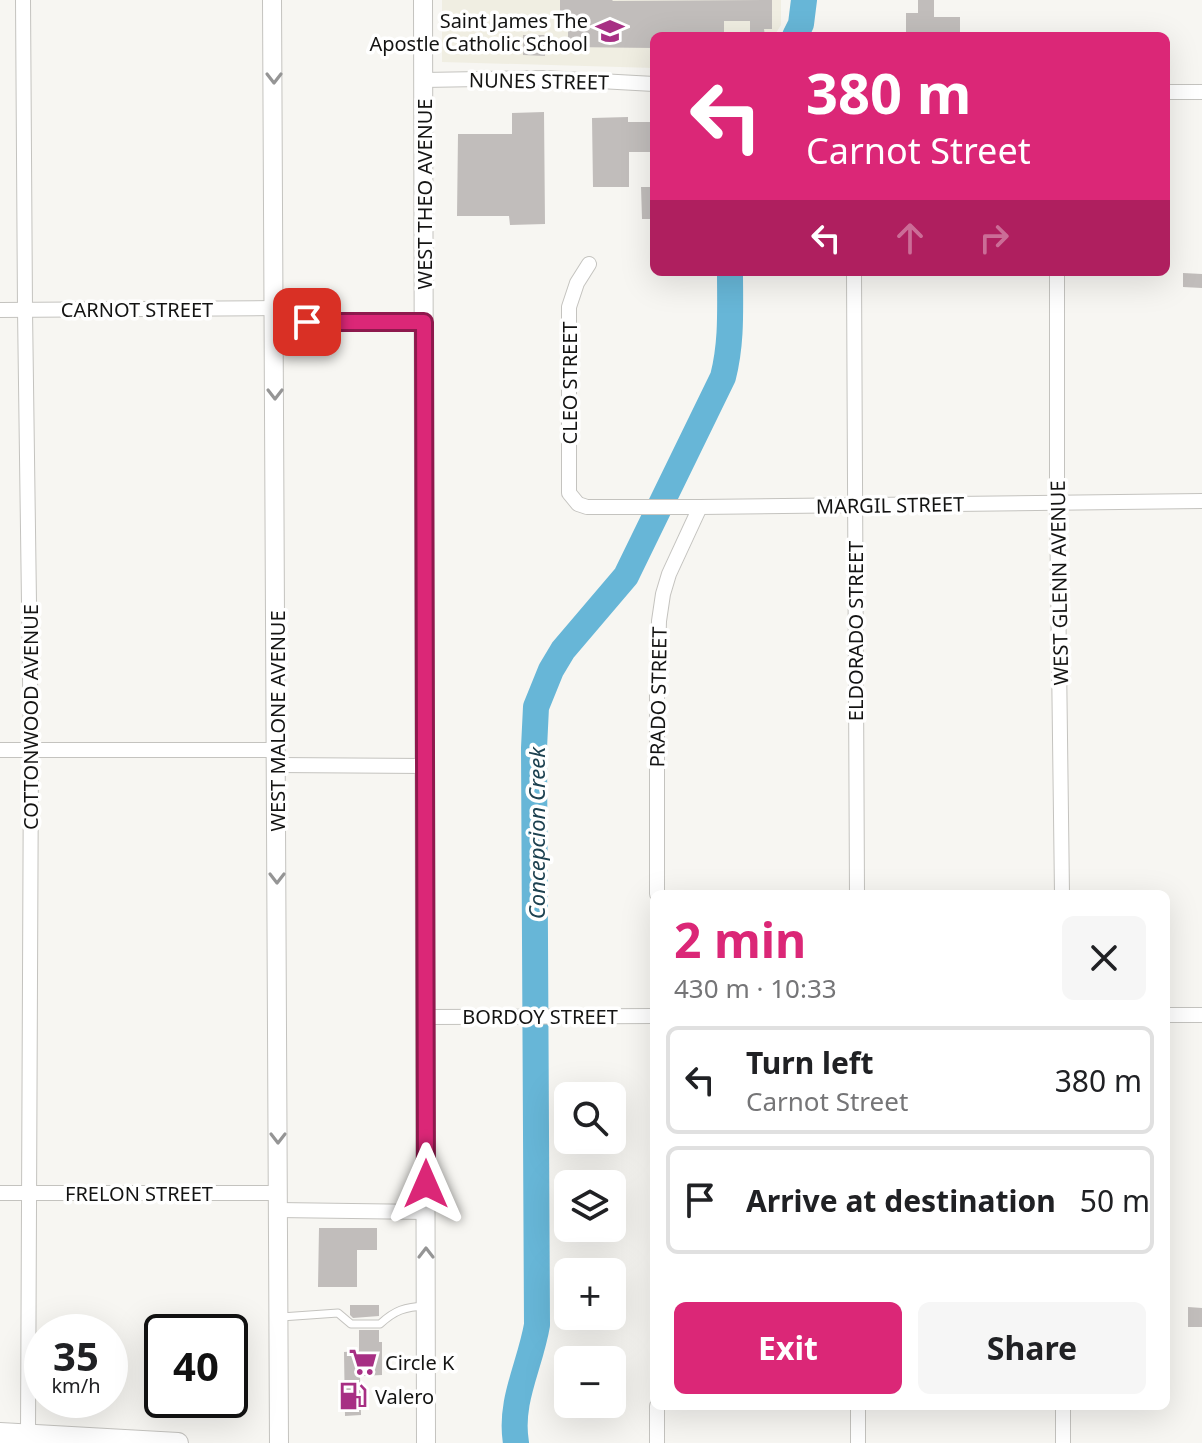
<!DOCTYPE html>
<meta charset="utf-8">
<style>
body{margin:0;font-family:"Noto Sans",sans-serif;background:#f6f6f6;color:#202124;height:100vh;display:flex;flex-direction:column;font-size:30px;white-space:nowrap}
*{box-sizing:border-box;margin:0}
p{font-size:26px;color:#757577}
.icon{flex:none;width:44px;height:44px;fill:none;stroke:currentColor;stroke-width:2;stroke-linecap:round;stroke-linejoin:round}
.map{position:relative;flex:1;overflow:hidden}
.side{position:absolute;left:650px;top:890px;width:520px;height:520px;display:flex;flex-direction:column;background:#fff;border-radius:12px;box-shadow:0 8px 32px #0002}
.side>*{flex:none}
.top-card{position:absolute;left:650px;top:32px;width:520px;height:244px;border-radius:12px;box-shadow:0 8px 32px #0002;background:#db2777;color:#fff;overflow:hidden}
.fabs{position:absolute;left:554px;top:1082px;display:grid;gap:16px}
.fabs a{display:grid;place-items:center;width:72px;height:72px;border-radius:12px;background:#fff;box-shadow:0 8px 32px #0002;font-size:40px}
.speed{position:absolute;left:24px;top:1314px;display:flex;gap:16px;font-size:40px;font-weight:700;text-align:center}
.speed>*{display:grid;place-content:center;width:104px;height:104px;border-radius:50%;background:#fff;box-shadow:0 8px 32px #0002;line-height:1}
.speed small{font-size:20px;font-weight:400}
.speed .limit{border:4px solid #111;border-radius:12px;background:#fff;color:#111}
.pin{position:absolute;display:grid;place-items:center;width:68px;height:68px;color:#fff;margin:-34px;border-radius:16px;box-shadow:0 4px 12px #0006}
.me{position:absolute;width:88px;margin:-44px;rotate:0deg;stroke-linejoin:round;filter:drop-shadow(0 0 6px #0008)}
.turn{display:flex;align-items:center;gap:28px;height:168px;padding:0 24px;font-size:36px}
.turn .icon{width:104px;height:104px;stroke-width:2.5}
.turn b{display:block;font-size:56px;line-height:68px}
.lanes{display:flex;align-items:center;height:76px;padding:0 24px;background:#0003;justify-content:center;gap:40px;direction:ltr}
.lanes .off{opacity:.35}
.round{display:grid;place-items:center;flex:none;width:84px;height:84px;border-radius:12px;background:#f6f6f6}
.summary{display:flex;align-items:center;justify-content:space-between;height:136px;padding:0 24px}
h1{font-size:48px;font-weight:700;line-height:60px;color:#db2777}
.cta{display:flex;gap:16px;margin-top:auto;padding:16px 24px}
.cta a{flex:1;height:92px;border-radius:12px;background:#db2777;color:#fff;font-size:32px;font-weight:700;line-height:92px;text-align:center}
.cta a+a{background:#f6f6f6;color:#202124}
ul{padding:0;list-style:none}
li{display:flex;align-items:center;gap:24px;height:108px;margin:0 16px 12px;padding:0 8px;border:4px solid #e0e0e0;border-radius:12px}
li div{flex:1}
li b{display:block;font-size:30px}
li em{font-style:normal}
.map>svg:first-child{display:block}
</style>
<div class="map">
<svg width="1202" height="1443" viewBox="0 0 1202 1443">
<rect width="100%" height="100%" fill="#f7f6f2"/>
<polygon fill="#f0eee2" points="442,0 781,0 781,25 774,36 654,36 654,68 442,62"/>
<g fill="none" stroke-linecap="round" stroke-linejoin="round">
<g stroke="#67b6d7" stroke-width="26">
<polyline points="795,36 801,24 804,0"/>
<path d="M516,1443C509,1401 530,1366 537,1325L534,748L536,707L551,670L563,650L626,576L723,377C732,342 730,308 730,272"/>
</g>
</g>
<g fill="#c1bdbb">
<polygon points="560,0 612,0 613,1 772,0 772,29 764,29 765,36 750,36 750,21 724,21 724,36 654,36 654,48 568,47 568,28 560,28"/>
<polygon points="918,0 934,0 934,17 960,17 960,36 906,36 906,13 918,13"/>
<polygon points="523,35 545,35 545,56 523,55"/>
<polygon points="544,112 545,224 510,225 509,216 457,216 458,134 512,134 512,113"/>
<polygon points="628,117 628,122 654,122 654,152 629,152 629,187 593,187 592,118"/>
<polygon points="641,187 654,187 654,219 642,219"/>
<polygon points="1183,273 1202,274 1202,288 1183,287"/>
<polygon points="319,1228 377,1228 377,1250 357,1250 357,1287 318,1287"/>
<polygon points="350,1305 379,1305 379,1316 353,1318 350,1315"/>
<polygon points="1188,1307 1202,1308 1202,1327 1188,1327"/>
<polygon points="359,1330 379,1330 379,1342 382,1342 382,1375 360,1376 361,1415 345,1416 344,1352 359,1351"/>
</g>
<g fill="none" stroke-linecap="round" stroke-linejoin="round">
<defs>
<path id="service" d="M281,1317L338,1313L351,1324H380C395,1310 405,1307 426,1306"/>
<g id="minor">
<polyline points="23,0 25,310 31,750 28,1434"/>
<polyline points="423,80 545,78 654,84"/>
<polyline points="1166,92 1202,92"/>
<polyline points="589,264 577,283 569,307 569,493 578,504 587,507 700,507 1202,501"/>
<polyline points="854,272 857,894"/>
<polyline points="1057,272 1057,504 1062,894"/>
<polyline points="0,310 275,308"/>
<polyline points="275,322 424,322"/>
<polyline points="0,750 277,750"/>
<polyline points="277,765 425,766"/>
<polyline points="657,894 657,689 659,621 663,594 669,574 700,507"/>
<polyline points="1166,1015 1202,1015"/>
<polyline points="425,1017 654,1016"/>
<polyline points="0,1193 278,1193"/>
<polyline points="278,1210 426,1212"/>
<polyline points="657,1406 657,1443"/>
<polyline points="858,1406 858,1443"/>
<polyline points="1063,1406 1063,1443"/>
</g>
<g id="tertiary">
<polyline points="272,0 279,1443"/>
<polyline points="423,0 426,1443"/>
</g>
<polyline id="secondary" points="0,1433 178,1443"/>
</defs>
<use href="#service" stroke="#c4c3bf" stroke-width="9"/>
<use href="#minor" stroke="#c4c3bf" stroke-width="16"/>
<use href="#tertiary" stroke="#c4c3bf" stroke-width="20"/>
<use href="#secondary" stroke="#c4c3bf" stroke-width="22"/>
<use href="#service" stroke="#fff" stroke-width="7"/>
<use href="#minor" stroke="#fff" stroke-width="14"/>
<use href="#tertiary" stroke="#fff" stroke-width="18"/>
<use href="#secondary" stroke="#fff" stroke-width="20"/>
</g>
<defs><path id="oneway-chevron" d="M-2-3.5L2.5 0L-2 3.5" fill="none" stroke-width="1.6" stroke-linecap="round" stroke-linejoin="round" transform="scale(2)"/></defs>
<g stroke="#959595">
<use href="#oneway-chevron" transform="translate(274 78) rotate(90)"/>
<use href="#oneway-chevron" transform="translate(275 394) rotate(90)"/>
<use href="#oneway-chevron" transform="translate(277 878) rotate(90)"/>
<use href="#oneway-chevron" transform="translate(278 1138) rotate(90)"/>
<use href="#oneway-chevron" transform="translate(426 1253) rotate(-90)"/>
</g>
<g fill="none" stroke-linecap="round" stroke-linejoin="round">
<defs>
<polyline id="route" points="307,322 424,322 426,1184"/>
</defs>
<use href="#route" stroke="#8e194d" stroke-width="20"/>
<use href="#route" stroke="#db2777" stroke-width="14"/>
</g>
<defs>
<symbol id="school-bare" viewBox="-9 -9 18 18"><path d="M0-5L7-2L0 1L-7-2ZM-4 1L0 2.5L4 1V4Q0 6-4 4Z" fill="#a72f84" stroke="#fff" stroke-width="2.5" paint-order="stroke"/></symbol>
<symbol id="supermarket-bare" viewBox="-9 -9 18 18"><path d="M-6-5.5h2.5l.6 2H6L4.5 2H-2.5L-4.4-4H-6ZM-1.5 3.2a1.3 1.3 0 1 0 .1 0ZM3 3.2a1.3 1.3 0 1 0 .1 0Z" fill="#a72f84" stroke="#fff" stroke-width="2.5" paint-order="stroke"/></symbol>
<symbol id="fuel-bare" viewBox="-9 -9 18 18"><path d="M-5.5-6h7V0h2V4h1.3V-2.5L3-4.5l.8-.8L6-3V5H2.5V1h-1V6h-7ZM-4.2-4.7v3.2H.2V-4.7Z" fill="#a72f84" stroke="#fff" stroke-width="2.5" paint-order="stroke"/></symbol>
</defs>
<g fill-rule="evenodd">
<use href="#school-bare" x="590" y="11" width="40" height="40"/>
<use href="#supermarket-bare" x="343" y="1342" width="40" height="40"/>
<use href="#fuel-bare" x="333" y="1376" width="40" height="40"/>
</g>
<g text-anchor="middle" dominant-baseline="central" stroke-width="7" stroke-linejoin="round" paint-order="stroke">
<g font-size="20" fill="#141413" stroke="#fff" text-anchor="start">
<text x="588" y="20" text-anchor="end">Saint James The<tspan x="588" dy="23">Apostle Catholic School</tspan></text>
<text x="385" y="1362">Circle K</text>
<text x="375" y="1396">Valero</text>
</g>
<g font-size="20" fill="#141413" stroke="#fff">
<text transform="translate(539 81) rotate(1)">NUNES STREET</text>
<text transform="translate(424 194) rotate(-90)">WEST THEO AVENUE</text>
<text x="137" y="309">CARNOT STREET</text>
<text transform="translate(569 383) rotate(-90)">CLEO STREET</text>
<text transform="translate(890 505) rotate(-1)">MARGIL STREET</text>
<text transform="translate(1059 583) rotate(-91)">WEST GLENN AVENUE</text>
<text transform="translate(855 631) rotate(-90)">ELDORADO STREET</text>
<text transform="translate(658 697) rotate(-89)">PRADO STREET</text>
<text transform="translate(30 717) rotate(-90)">COTTONWOOD AVENUE</text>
<text transform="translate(277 721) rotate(-90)">WEST MALONE AVENUE</text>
<text x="540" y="1016">BORDOY STREET</text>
<text x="139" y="1193">FRELON STREET</text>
</g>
<g font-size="22" font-style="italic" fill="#1d4150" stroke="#fff">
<text transform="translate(536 833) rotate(-90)">Concepcion Creek</text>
</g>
</g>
</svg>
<div class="fabs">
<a><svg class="icon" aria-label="search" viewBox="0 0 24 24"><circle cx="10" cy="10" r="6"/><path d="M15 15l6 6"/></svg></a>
<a><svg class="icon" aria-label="layers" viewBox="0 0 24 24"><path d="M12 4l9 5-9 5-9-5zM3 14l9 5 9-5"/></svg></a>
<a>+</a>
<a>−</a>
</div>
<div class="speed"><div>35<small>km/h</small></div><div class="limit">40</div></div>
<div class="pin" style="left:307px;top:322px;background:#d93025"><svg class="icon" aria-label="arrive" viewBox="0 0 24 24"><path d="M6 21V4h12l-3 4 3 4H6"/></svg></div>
<svg class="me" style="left:426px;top:1184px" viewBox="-20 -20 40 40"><path d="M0-17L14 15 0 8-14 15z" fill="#db2777" stroke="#fff" stroke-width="4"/></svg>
<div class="top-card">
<div class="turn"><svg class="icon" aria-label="left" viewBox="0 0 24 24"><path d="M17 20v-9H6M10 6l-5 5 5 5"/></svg><div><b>380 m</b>Carnot Street</div></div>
<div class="lanes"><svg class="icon" aria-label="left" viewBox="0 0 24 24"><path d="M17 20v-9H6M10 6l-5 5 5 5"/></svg><svg class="icon off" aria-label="ahead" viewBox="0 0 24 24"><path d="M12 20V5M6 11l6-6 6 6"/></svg><svg class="icon off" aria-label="right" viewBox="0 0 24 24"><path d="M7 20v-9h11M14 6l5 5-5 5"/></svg></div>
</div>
<section class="side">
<div class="summary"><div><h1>2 min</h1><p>430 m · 10:33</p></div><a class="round"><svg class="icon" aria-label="close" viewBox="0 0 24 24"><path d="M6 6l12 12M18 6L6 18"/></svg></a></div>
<ul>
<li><svg class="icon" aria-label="left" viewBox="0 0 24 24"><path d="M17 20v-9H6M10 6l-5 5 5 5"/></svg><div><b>Turn left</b><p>Carnot Street</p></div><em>380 m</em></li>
<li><svg class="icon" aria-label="arrive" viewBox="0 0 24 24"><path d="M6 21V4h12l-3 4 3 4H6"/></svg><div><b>Arrive at destination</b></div><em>50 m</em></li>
</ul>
<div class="cta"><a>Exit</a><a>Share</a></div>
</section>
</div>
